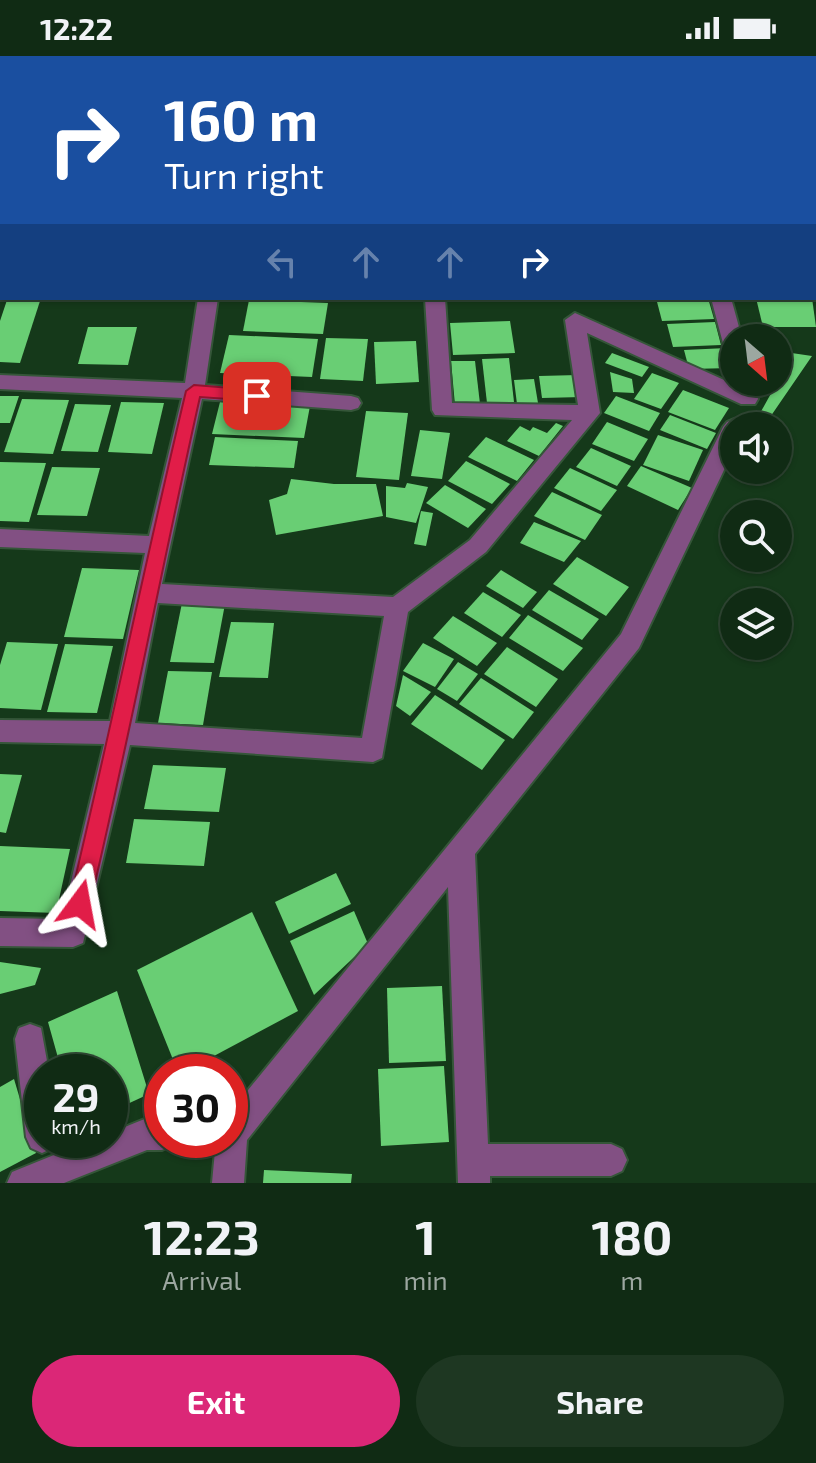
<!DOCTYPE html>
<style>
body{margin:0;font-family:"Exo 2",sans-serif;background:#1e3722;color:#f1f3f6;height:100vh;display:flex;flex-direction:column;font-size:30px;white-space:nowrap}
*{box-sizing:border-box;margin:0}
p{font-size:26px;color:#9ca7a0}
.icon{flex:none;width:44px;height:44px;fill:none;stroke:currentColor;stroke-width:2;stroke-linecap:round;stroke-linejoin:round}
.map{position:relative;height:1127px;overflow:hidden}
.side{display:flex;flex-direction:column;background:#102b14;flex:1}
.side>*{flex:none}
.guide{position:absolute;left:0px;top:0px;width:816px;height:244px;box-shadow:0 2px 6px #0004,0 0 0 2px #304734;background:#1a4fa0;color:#fff;overflow:hidden}
.needle{width:52px;rotate:152deg}
.fabs{position:absolute;left:720px;top:268px;display:grid;gap:16px}
.fabs a{display:grid;place-items:center;width:72px;height:72px;border-radius:50%;background:#102b14;box-shadow:0 2px 6px #0004,0 0 0 2px #304734;font-size:40px}
.speed{position:absolute;left:24px;top:998px;display:flex;gap:16px;font-size:40px;font-weight:700;text-align:center}
.speed>*{display:grid;place-content:center;width:104px;height:104px;border-radius:50%;background:#102b14;box-shadow:0 2px 6px #0004,0 0 0 2px #304734;line-height:1}
.speed small{font-size:20px;font-weight:400}
.speed .limit{border:12px solid #d22;background:#fff;color:#111}
.pin{position:absolute;display:grid;place-items:center;width:68px;height:68px;color:#fff;margin:-34px;border-radius:16px;box-shadow:0 4px 12px #0006}
.me{position:absolute;width:88px;margin:-44px;rotate:13deg;stroke-linejoin:round;filter:drop-shadow(0 0 6px #0008)}
.turn{display:flex;align-items:center;gap:28px;height:168px;padding:0 32px;font-size:36px}
.turn .icon{width:104px;height:104px;stroke-width:2.5}
.turn b{display:block;font-size:56px;line-height:68px}
.lanes{display:flex;align-items:center;height:76px;padding:0 32px;background:#0003;justify-content:center;gap:40px;direction:ltr}
.lanes .off{opacity:.35}
.eta{display:flex;justify-content:space-evenly;align-items:center;height:136px;text-align:center}
.eta b{font-size:48px;font-weight:700;line-height:56px}
.primary-button{display:flex;gap:16px;margin-top:auto;padding:16px 32px}
.primary-button a{flex:1;height:92px;border-radius:48px;background:#db2777;color:#fff;font-size:32px;font-weight:700;line-height:92px;text-align:center}
.primary-button a+a{background:#1e3722;color:#f1f3f6}
.status{display:flex;justify-content:space-between;align-items:center;height:56px;padding:0 40px;background:#102b14;direction:ltr}
.status svg{height:22px;fill:currentColor}
.map>svg:first-child{display:block}
</style>
<div class="status"><b>12:22</b><svg viewBox="0 0 49 12"><path d="M0 12V9h3v3zM5 12V6h3v6zM10 12V3h3v9zM15 12V0h3v12zM26 1h20v11H26zM47 4h2v5h-2z"/></svg></div>
<div class="map">
<svg width="816" height="1127" viewBox="0 0 816 1127">
<rect width="100%" height="100%" fill="#15391a"/>
<g fill="#69ce74">
<polygon points="656,242 708,242 714,263 662,265"/>
<polygon points="756,242 812,242 816,271 763,271"/>
<polygon points="7,244 40,245 20,307 0,306 0,265"/>
<polygon points="249,244 328,247 323,278 243,275"/>
<polygon points="510,265 515,297 453,299 450,267"/>
<polygon points="715,266 721,289 673,291 667,268"/>
<polygon points="88,271 137,271 128,309 78,308"/>
<polygon points="229,279 318,283 312,321 220,317"/>
<polygon points="326,282 368,283 363,325 320,323"/>
<polygon points="416,285 419,326 376,328 374,286"/>
<polygon points="727,292 732,312 689,313 684,294"/>
<polygon points="778,295 812,300 764,370 753,370 774,332 773,326 778,326"/>
<polygon points="612,297 649,311 642,321 605,307"/>
<polygon points="509,302 514,346 487,347 482,303"/>
<polygon points="451,305 475,305 480,348 455,349"/>
<polygon points="610,316 632,323 634,337 613,336"/>
<polygon points="652,317 679,327 661,353 634,343"/>
<polygon points="578,319 582,341 542,342 539,320"/>
<polygon points="534,323 538,347 517,348 514,324"/>
<polygon points="683,334 729,352 715,374 668,356"/>
<polygon points="0,340 19,340 10,367 0,367"/>
<polygon points="616,340 660,357 649,375 604,357"/>
<polygon points="22,343 69,344 53,398 4,396"/>
<polygon points="121,346 164,347 152,398 108,396"/>
<polygon points="220,346 310,350 304,382 212,378"/>
<polygon points="75,348 111,349 98,396 61,395"/>
<polygon points="366,355 408,357 399,424 356,421"/>
<polygon points="670,359 716,377 707,393 660,374"/>
<polygon points="607,366 648,383 634,405 592,388"/>
<polygon points="556,367 563,370 539,400 507,385 520,370 530,375 533,371 547,377"/>
<polygon points="420,374 450,377 442,423 411,420"/>
<polygon points="658,379 703,394 689,425 643,409"/>
<polygon points="215,381 298,385 294,412 209,409"/>
<polygon points="486,381 534,404 517,425 468,401"/>
<polygon points="591,392 631,410 617,430 576,411"/>
<polygon points="466,405 510,428 492,448 448,425"/>
<polygon points="0,406 46,407 29,466 0,465"/>
<polygon points="641,410 692,432 678,454 627,430"/>
<polygon points="52,411 100,412 87,460 37,459"/>
<polygon points="570,412 617,434 601,455 554,432"/>
<polygon points="291,423 334,428 376,428 383,460 276,479 269,444 287,438"/>
<polygon points="407,427 428,431 416,467 386,461 386,430 405,432"/>
<polygon points="445,429 486,453 468,472 426,447"/>
<polygon points="552,436 602,459 585,484 534,460"/>
<polygon points="421,455 433,457 426,490 414,488"/>
<polygon points="534,466 581,485 564,506 520,487"/>
<polygon points="577,501 629,531 606,560 553,528"/>
<polygon points="82,512 139,514 123,583 64,581"/>
<polygon points="501,514 537,536 523,552 486,530"/>
<polygon points="549,534 599,563 582,584 532,554"/>
<polygon points="483,536 521,559 502,581 464,557"/>
<polygon points="182,547 225,548 214,607 170,606"/>
<polygon points="528,559 583,592 563,615 509,582"/>
<polygon points="453,560 497,587 477,610 433,582"/>
<polygon points="231,566 274,567 268,622 219,621"/>
<polygon points="7,586 58,588 41,654 0,652 0,609"/>
<polygon points="423,587 454,603 435,631 403,615"/>
<polygon points="65,588 113,590 97,657 47,656"/>
<polygon points="507,591 558,623 536,651 484,618"/>
<polygon points="458,606 478,618 457,645 437,633"/>
<polygon points="168,615 212,616 203,669 158,667"/>
<polygon points="403,619 431,636 410,660 396,650"/>
<polygon points="481,622 534,656 513,683 459,648"/>
<polygon points="435,639 505,684 482,714 411,668"/>
<polygon points="153,709 226,712 219,756 144,753"/>
<polygon points="0,718 22,719 6,777 0,776"/>
<polygon points="134,763 210,766 204,810 126,807"/>
<polygon points="0,790 70,793 56,857 0,855"/>
<polygon points="336,817 351,848 289,878 275,846"/>
<polygon points="354,855 368,888 314,939 290,885"/>
<polygon points="252,856 298,955 184,1016 178,1016 137,914"/>
<polygon points="0,906 41,912 35,929 0,938"/>
<polygon points="442,930 446,1005 389,1007 387,932"/>
<polygon points="117,935 149,1038 110,1056 110,1016 62,1016 48,966"/>
<polygon points="444,1010 449,1086 381,1090 378,1013"/>
<polygon points="14,1023 36,1097 0,1116 0,1031"/>
<polygon points="264,1114 352,1118 351,1127 263,1127"/>
</g>
<g fill="none" stroke-linecap="round" stroke-linejoin="round">
<defs>
<g id="minor">
<polygon points="80,0 96,0 79,2"/>
<rect x="259" y="0" width="16" height="2"/>
<rect x="648" y="0" width="16" height="2"/>
<rect x="768" y="0" width="16" height="2"/>
<rect x="0" y="53" width="2" height="10"/>
<rect x="814" y="95" width="2" height="15"/>
<rect x="0" y="169" width="2" height="12"/>
<polygon points="2,191 2,207 0,208 0,192"/>
<rect x="0" y="223" width="2" height="12"/>
<path d="M198,242H218L205,329L351,340L358,342L361,347L358,352L351,354L202,343L162,528L393,541L470,484L572,364L435,359L432,354L425,242H445L452,347L578,349L565,264L575,257L733,328L734,324L753,326L758,343L755,348H741L587,277L600,357L486,496L408,556L382,702L373,706L130,689L83,887L73,891L0,890V862L62,863L104,688L0,686V664L110,665L145,497L0,491V473L149,480L182,342L0,333V319L185,327ZM158,547L384,560L362,682L135,667Z"/>
<polygon points="711,242 731,242 742,282 734,282 734,298 724,291"/>
<polygon points="734,363 744,370 734,370 734,393 639,592 475,798 488,1088 611,1088 622,1093 627,1104 622,1115 611,1120 490,1120 490,1127 458,1127 448,831 247,1084 244,1127 212,1127 216,1084 230,1084 230,1056 621,578 723,371 727,366"/>
<polygon points="30,968 41,972 49,1016 42,1016 42,1084 57,1084 53,1092 42,1097 31,1092 26,1081 15,983 19,972"/>
<polygon points="147,1062 162,1062 162,1084 175,1084 173,1089 162,1094 147,1094 64,1127 7,1127 12,1116 91,1084 110,1084 110,1077"/>
</g>
</defs>
<use href="#minor" stroke="#355639" stroke-width="4"/>
<use href="#minor" fill="#825083" fill-rule="evenodd"/>
</g>
<path fill="#e11d48" stroke="#92132f" stroke-width="2" d="M194,329L257,334L265,340L257,345L200,341C162,510 130,680 90,848L87,856L80,859L72,856L69,848C110,678 145,506 186,335Z"/>
</svg>
<div class="fabs">
<a><svg class="needle" viewBox="-14 -14 28 28"><path d="M0-13l5 13h-10z" fill="#e53935"/><path d="M0 13l5-13h-10z" fill="#9ca7a0"/></svg></a>
<a><svg class="icon" aria-label="sound" viewBox="0 0 24 24"><path d="M4 9h4l5-4v14l-5-4H4zM17 9q2 3 0 6"/></svg></a>
<a><svg class="icon" aria-label="search" viewBox="0 0 24 24"><circle cx="10" cy="10" r="6"/><path d="M15 15l6 6"/></svg></a>
<a><svg class="icon" aria-label="layers" viewBox="0 0 24 24"><path d="M12 4l9 5-9 5-9-5zM3 14l9 5 9-5"/></svg></a>
</div>
<div class="speed"><div>29<small>km/h</small></div><div class="limit">30</div></div>
<div class="pin" style="left:257px;top:340px;background:#d93025"><svg class="icon" aria-label="arrive" viewBox="0 0 24 24"><path d="M6 21V4h12l-3 4 3 4H6"/></svg></div>
<svg class="me" style="left:80px;top:848px" viewBox="-20 -20 40 40"><path d="M0-17L14 15 0 8-14 15z" fill="#e11d48" stroke="#fff" stroke-width="4"/></svg>
<div class="guide">
<div class="turn"><svg class="icon" aria-label="right" viewBox="0 0 24 24"><path d="M7 20v-9h11M14 6l5 5-5 5"/></svg><div><b>160 m</b>Turn right</div></div>
<div class="lanes"><svg class="icon off" aria-label="left" viewBox="0 0 24 24"><path d="M17 20v-9H6M10 6l-5 5 5 5"/></svg><svg class="icon off" aria-label="ahead" viewBox="0 0 24 24"><path d="M12 20V5M6 11l6-6 6 6"/></svg><svg class="icon off" aria-label="ahead" viewBox="0 0 24 24"><path d="M12 20V5M6 11l6-6 6 6"/></svg><svg class="icon" aria-label="right" viewBox="0 0 24 24"><path d="M7 20v-9h11M14 6l5 5-5 5"/></svg></div>
</div>
</div>
<section class="side">
<div class="eta">
<div><b>12:23</b><p>Arrival</p></div>
<div><b>1</b><p>min</p></div>
<div><b>180</b><p>m</p></div>
</div>
<div class="primary-button"><a>Exit</a><a>Share</a></div>
</section>
